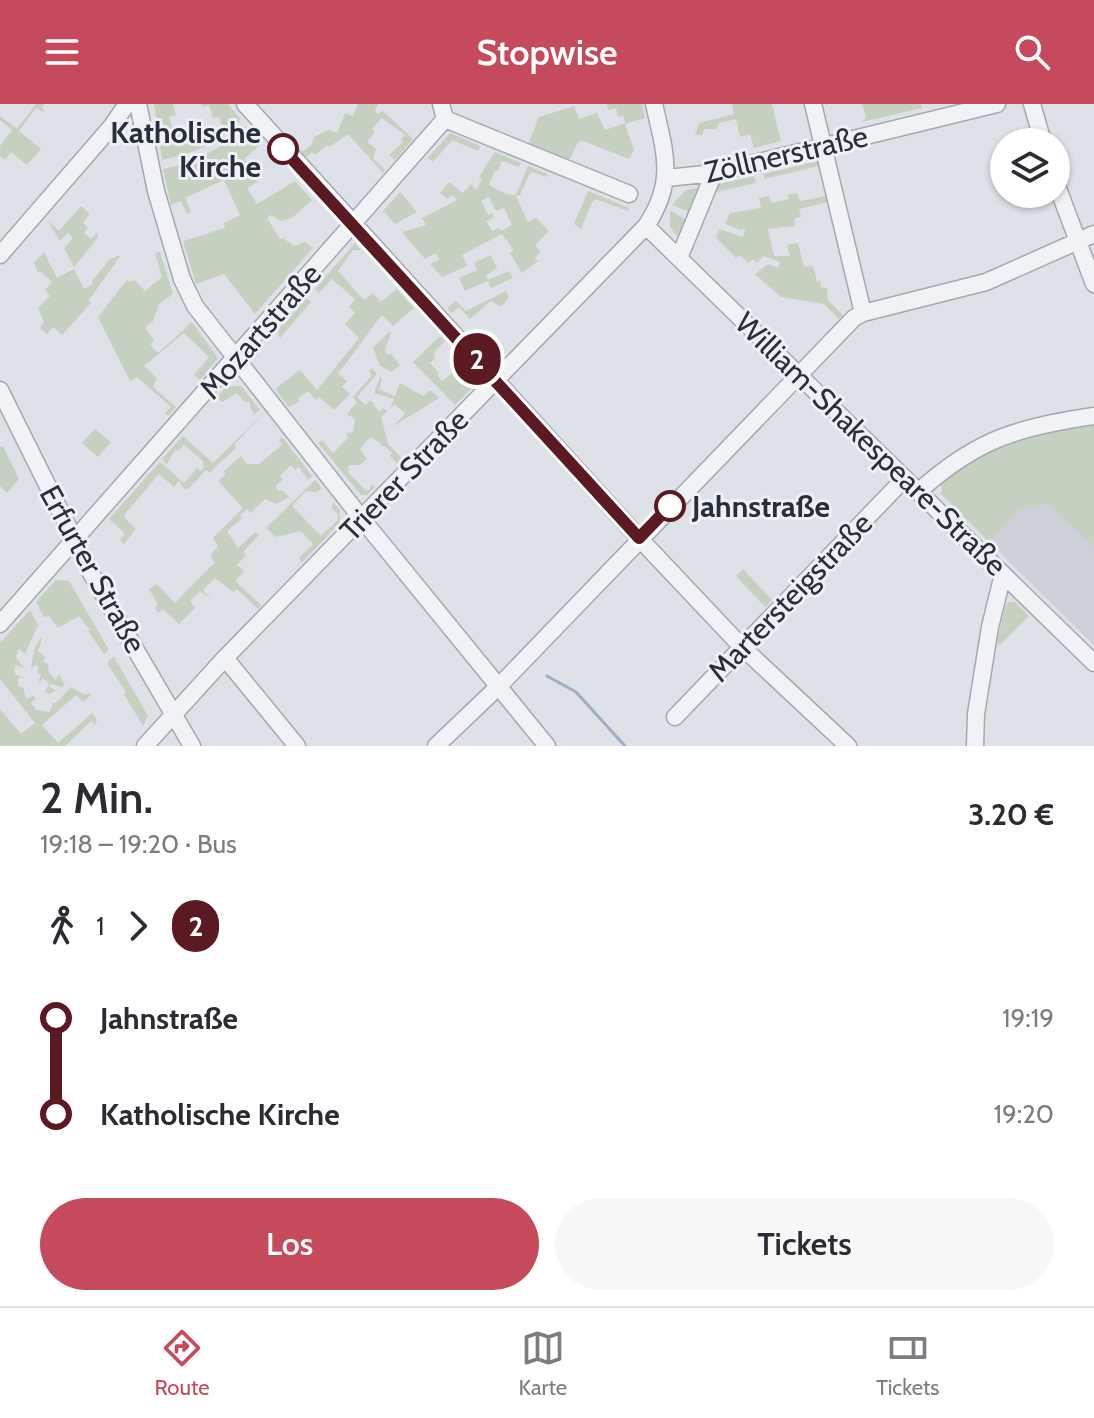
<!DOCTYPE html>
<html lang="de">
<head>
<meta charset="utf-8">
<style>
	body { margin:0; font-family:Cabin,sans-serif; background:#f7f7f7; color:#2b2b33; height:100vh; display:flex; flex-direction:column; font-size:30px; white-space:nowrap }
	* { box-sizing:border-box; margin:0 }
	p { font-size:26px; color:#7c7c81 }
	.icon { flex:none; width:44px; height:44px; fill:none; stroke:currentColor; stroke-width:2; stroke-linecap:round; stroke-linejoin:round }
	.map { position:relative; height:642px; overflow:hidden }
	.panel { display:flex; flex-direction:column; background:#fff; flex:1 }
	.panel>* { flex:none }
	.badge { padding:0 16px; border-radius:26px; font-size:28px; line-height:52px }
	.controls { position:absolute; left:990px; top:24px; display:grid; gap:16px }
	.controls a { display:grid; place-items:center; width:80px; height:80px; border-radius:50%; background:#fff; box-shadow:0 2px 6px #0004; font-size:40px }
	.map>.badge { position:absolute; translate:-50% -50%; box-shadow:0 0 0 4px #fff }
	.legs { display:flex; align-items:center; gap:12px; height:88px; padding:0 40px; font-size:26px }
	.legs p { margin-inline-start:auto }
	.overview { display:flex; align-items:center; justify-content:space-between; height:136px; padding:0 40px }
	h1 { font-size:44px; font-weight:600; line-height:60px }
	.cta { display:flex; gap:16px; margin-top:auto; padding:16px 40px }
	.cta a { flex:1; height:92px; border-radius:48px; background:#c54a5b; color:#fff; font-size:32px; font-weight:600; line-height:92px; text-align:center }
	.cta a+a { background:#f7f7f7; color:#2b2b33 }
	ul { padding:0 40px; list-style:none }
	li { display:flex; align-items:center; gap:28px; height:96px; font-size:30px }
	li i { display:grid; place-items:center; width:12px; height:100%; margin:0 10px; background:currentColor }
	li i::after { content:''; width:20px; height:20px; margin:-10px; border:6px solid; border-radius:50%; background:#fff }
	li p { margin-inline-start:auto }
	li:first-child i { background:linear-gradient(#0000 50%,currentColor 0) }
	li:last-child i { background:linear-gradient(currentColor 50%,#0000 0) }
	header { display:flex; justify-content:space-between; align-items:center; height:104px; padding:0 40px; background:#c54a5b; color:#fff; font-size:36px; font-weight:600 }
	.tabs { display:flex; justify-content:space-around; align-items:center; height:112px; border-top:2px solid #e1e1e2; background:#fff; font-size:22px; color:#7c7c81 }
	.tabs a { display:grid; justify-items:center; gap:4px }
	.tabs .selected { color:#c54a5b }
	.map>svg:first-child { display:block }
</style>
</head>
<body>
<header><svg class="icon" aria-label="menu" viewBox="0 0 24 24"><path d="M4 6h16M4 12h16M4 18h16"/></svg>Stopwise<svg class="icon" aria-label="search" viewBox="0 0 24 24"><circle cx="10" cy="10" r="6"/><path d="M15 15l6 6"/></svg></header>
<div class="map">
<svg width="1094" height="642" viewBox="0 0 1094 642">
	<rect width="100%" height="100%" fill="#dee1e7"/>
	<!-- built -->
	<path fill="#ccd0d8" d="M1047 399 1094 400V541L989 438 1019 406Z"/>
	<!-- green -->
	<path fill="#c4d0c0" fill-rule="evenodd" d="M36 0H44L42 4 45 6 43 8 36 4 19 27 41 45 27 61 11 48 5 56 0 52V42L12 26 0 16V12L17 25Z
		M154 0H173L176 11 169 13 173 27 180 25 184 36 201 43 205 40 206 33 211 31 210 27 221 28 223 24 219 13 213 14 209 1 203 3 202 0H228L241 16C214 41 198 48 162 56Z
		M358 0H378L375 6 377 10 383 7 413 35 395 56 389 51 403 38 401 36 405 31 382 14 372 25 375 28 367 38 376 45 373 54 385 66 383 69 348 30 329 43 327 41 315 51 312 48 307 53 302 48 312 40 314 33 329 26 337 29 345 9 353 12Z
		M607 0H642L645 14 625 20 634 46 629 55 583 37 578 38 570 55 535 44 529 38 539 13 574 2 579 15 597 9 605 26 625 19 623 12 618 13 616 4 608 6Z
		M732 0H772L781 37 754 44 750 30 740 33 736 15 719 19 717 25H704L702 31H695L699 19 734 10Z
		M862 0H921L922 4 862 18 866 14Z
		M245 22 261 40 244 55 249 60 245 64 258 78 247 84 257 100 295 77 312 96 292 114 281 117 271 111 267 114 280 135 283 134 294 142 305 138 313 144 255 210 224 170 196 180 183 137 225 124 224 119 240 111 224 76 185 94 191 108 187 110 181 97 171 101 163 65C195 59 221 45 245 22Z
		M450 29 480 42 478 47 452 36 433 58 428 54Z
		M495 48 521 59 519 63 502 57 498 67 495 66 489 81 506 90 516 91 528 62 547 70 546 73 533 68 530 69 520 91 516 92 528 118 536 114 549 127 535 141 541 147 535 154 538 157 522 169 510 149 514 146 502 130 462 151 467 162 442 173 430 160 439 156 436 149 425 155 402 128 426 121 422 114 457 96 453 91 447 95 440 89 449 78 463 89 471 80 476 86 482 76 479 73ZM489 93 496 107 504 104 512 121 501 127 499 124 492 127 486 117 494 113 492 109 488 111 481 97Z
		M818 57 819 62 765 75 763 70Z
		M754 72 756 79 711 89 715 81Z
		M703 83 692 109 672 101 686 86Z
		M588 87 629 104 628 107 596 95 592 98 581 125 574 120Z
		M400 88 417 108 395 120 383 107Z
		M797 89 800 97 826 92 828 98 799 105 801 113 794 115 795 122 768 125 774 152H790L787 141 798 139 804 163 813 162 817 178 821 177 820 183 827 184 828 196 843 211 839 215 824 200 781 193 755 170 768 160 778 164 780 158 764 152 757 159 753 155 749 159 739 151 736 154 716 134 719 125 743 133 746 125 740 126 725 120 730 109 761 104 759 94 769 92 771 99 789 95 788 91Z
		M81 102 90 110 83 119 88 124 84 129 91 135 98 128 97 135 74 163 64 144 73 134 68 129 60 137 48 117 59 127Z
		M670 106 689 118 681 137 670 123Z
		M355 139 361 146H353L338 167C350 179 353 186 365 196L373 189 381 198 397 185 414 204 393 222 382 211C366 230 354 251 338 269L347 277 342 283 350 290 334 306 319 293 316 296 308 287 298 295 299 298 289 303 275 285 300 266 317 286 359 234 345 220 355 209 349 203 355 195 332 175 319 189 315 185Z
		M44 148 57 174 74 165 84 185 93 180 92 177 110 155 121 151 89 196 91 199 62 231 53 223 47 230 40 224 44 218 38 204 50 192 45 186 52 178 40 167 38 169 34 159Z
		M160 148 173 190 159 200 153 217 145 224 154 236 150 241 158 249 192 218 218 254 200 276 194 271 209 253 184 229 144 262 157 274 153 283 176 303 168 312 165 309 171 303 137 273 130 277 98 213 127 176 128 178 135 176 145 187 162 173 155 149Z
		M491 151 497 164 486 172 488 176 509 167 513 174 491 184 488 177 465 187 459 174 477 166 474 159Z
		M506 187 509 193 501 203 491 197 470 215 459 203 452 209 447 204 456 197 466 207Z
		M306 194 311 198 280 234 277 227Z
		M390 227 391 230 385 245 386 250H391L400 261 392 268 380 262 373 244Z
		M440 232 445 237 434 248 435 254 430 259 439 269 437 271 442 277 465 259 480 276 455 301 413 258Z
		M372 264 377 270 357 293 365 301 371 296 379 308 383 304 387 307 381 313 388 340 403 355 398 360 390 352 392 349 385 342 383 343 379 338 370 333 360 345 367 355 360 361H349L348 368 365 386H369L372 380 375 383 367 391H361L318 339 322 336 333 349 348 334 346 330 353 328 355 315 347 310 357 298 353 293 372 271 369 267Z
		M380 273 382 276 379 285 395 292 400 279 423 292 430 286 439 294 392 323 405 310 395 300 390 304 394 295 374 289Z
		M227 282H241L260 306 254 310 250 303V298H245L237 289 222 298 217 293Z
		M263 310 235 340 236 344 209 369 206 366 189 384 184 385 179 377 174 383 159 370 125 410V414L136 425 124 440 120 436 125 430 109 415 160 358 184 379 197 364 200 367 204 363 203 357 184 341 178 347 175 346 167 360 162 355 183 332 213 359Z
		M1094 321V442L1047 399 1019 406 989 438 940 389 942 387 940 380C989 340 1032 330 1094 321Z
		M95 325 111 338 98 353 82 339Z
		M282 333 312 372 308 376 299 363 295 366 291 361 280 372 283 376 275 382 278 387H284L289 393 276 400 265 395 251 409 247 405 240 412 242 414 227 427 238 444 255 428 259 431 243 448 246 451 237 461 244 467 235 477 261 501 258 505 237 485 233 488 215 474 203 486 211 495 200 487 190 497 195 504 179 520 163 505 158 509 155 504 158 501 149 485 157 480 175 499 215 458 210 452 218 442 213 434 243 404 218 377 226 370 224 367 241 352 247 360H259L282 341 279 336Z
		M3 342 19 375 7 389 0 382V343Z
		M315 376 322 384 317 388 306 387 292 402 321 432 338 416V410L332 404 333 398 340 406 339 420 302 458 299 454 313 440 301 427 276 433 266 424Z
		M743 465 772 496 765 503 736 472Z
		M56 476 69 477 109 546 104 550 88 527 90 526 79 512 58 524 49 512 44 513 36 498Z
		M1008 498H1015L1029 512 1000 541 997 538 1005 503Z
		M30 506 38 521 25 550 20 545 17 547 18 550 15 552 24 564 16 561 14 566 16 571 25 574H18V582L23 583 26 595 33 592 36 595 31 599 36 606 50 608 53 599H56L71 583 83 590H92L83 598 76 591 42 621 58 639 92 609 97 616 95 621 91 617 65 642H0V605L21 630 35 619 0 575V539Z
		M40 534 42 535 38 547 45 553 43 558 48 560 49 569 56 576 59 570 64 580 62 583 50 580 49 583 56 586 50 590 45 588 49 579 43 574 38 580 41 571 37 569 39 563 35 561 31 565 34 546Z
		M114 553 148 612 143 622 124 590 126 588 108 561V557Z"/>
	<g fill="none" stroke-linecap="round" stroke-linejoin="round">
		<!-- stream -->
		<path stroke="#9bafc5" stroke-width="3" d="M547 572 576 588 625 642"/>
		<!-- minor casing -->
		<g stroke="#a4a8b0" stroke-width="19">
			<path id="minor" d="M138 0 156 87 182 175 195 202 362 415 547 642
				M245 0 639 434 741 542 848 642
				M441 0 445 15 629 90
				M813 0 863 209
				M1032 0 1043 38
				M667 74 714 69 997 0
				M1056 79 1094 180
				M646 122 1094 559
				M0 151 111 23 127 0
				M679 154 714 69
				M0 286 92 471 192 642
				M919 387C977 335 1018 323 1094 312
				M0 520 445 15
				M225 554 297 642
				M675 613 905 374
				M145 642 225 554 646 122C676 77 665 49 654 0
				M436 642 499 582 854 214 863 209 986 178 1094 130
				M975 642 976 610 990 523 1003 470"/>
		</g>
		<!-- minor -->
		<use href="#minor" stroke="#f1f2f5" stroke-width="16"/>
	</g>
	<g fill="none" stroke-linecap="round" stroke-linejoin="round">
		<!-- line-1 casing -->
		<g stroke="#fff" stroke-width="18">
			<path id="line-1" d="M283 45 639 434 670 402"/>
		</g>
		<!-- line-1 -->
		<use href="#line-1" stroke="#5b1a21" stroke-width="12"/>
	</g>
	<!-- markers -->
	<g fill="#fff" stroke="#5b1a21" stroke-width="4">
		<circle cx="283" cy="45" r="14"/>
		<circle cx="670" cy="402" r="14"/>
	</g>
	<g text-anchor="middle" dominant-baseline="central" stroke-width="6" stroke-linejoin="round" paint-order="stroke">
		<!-- stop labels -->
		<g font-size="30" font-weight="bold" fill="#282f3c" stroke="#edf0f4" text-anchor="end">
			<text x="261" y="28">Katholische<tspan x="261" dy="34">Kirche</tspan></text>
			<text x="692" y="402" text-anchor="start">Jahnstraße</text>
		</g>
		<!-- street labels -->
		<g font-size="30" fill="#282f3c" stroke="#edf0f4">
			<text transform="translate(786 50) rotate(-13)">Zöllnerstraße</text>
			<text transform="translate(260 227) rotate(-49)">Mozartstraße</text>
			<text transform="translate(871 340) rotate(44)">William-Shakespeare-Straße</text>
			<text transform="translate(404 371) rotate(-46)">Trierer Straße</text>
			<text transform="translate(93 465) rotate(61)">Erfurter Straße</text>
			<text transform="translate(790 493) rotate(-46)">Martersteigstraße</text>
		</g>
	</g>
</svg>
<div class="controls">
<a><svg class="icon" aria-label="layers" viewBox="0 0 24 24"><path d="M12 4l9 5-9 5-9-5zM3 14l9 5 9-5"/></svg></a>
</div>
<b class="badge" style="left:477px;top:255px;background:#5b1a21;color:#fff">2</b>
</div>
<section class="panel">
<div class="overview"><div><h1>2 Min.</h1><p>19:18 – 19:20 · Bus</p></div><b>3.20 €</b></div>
<div class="legs"><svg class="icon" aria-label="walk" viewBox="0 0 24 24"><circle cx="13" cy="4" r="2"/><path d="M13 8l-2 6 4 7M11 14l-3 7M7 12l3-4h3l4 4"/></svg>1<svg class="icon" aria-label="forward" viewBox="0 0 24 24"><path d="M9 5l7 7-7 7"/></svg><b class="badge" style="background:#5b1a21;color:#fff">2</b></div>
<ul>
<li><i style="color:#5b1a21"></i><b>Jahnstraße</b><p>19:19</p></li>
<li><i style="color:#5b1a21"></i><b>Katholische Kirche</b><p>19:20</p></li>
</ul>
<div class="cta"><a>Los</a><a>Tickets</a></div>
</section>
<nav class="tabs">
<a class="selected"><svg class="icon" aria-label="directions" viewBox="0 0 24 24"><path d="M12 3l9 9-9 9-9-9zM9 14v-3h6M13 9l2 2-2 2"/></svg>Route</a>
<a><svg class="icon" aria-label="map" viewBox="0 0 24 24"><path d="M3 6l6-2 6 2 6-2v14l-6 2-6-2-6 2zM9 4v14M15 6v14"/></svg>Karte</a>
<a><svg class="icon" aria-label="tickets" viewBox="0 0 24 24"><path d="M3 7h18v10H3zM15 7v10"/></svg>Tickets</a>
</nav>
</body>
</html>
